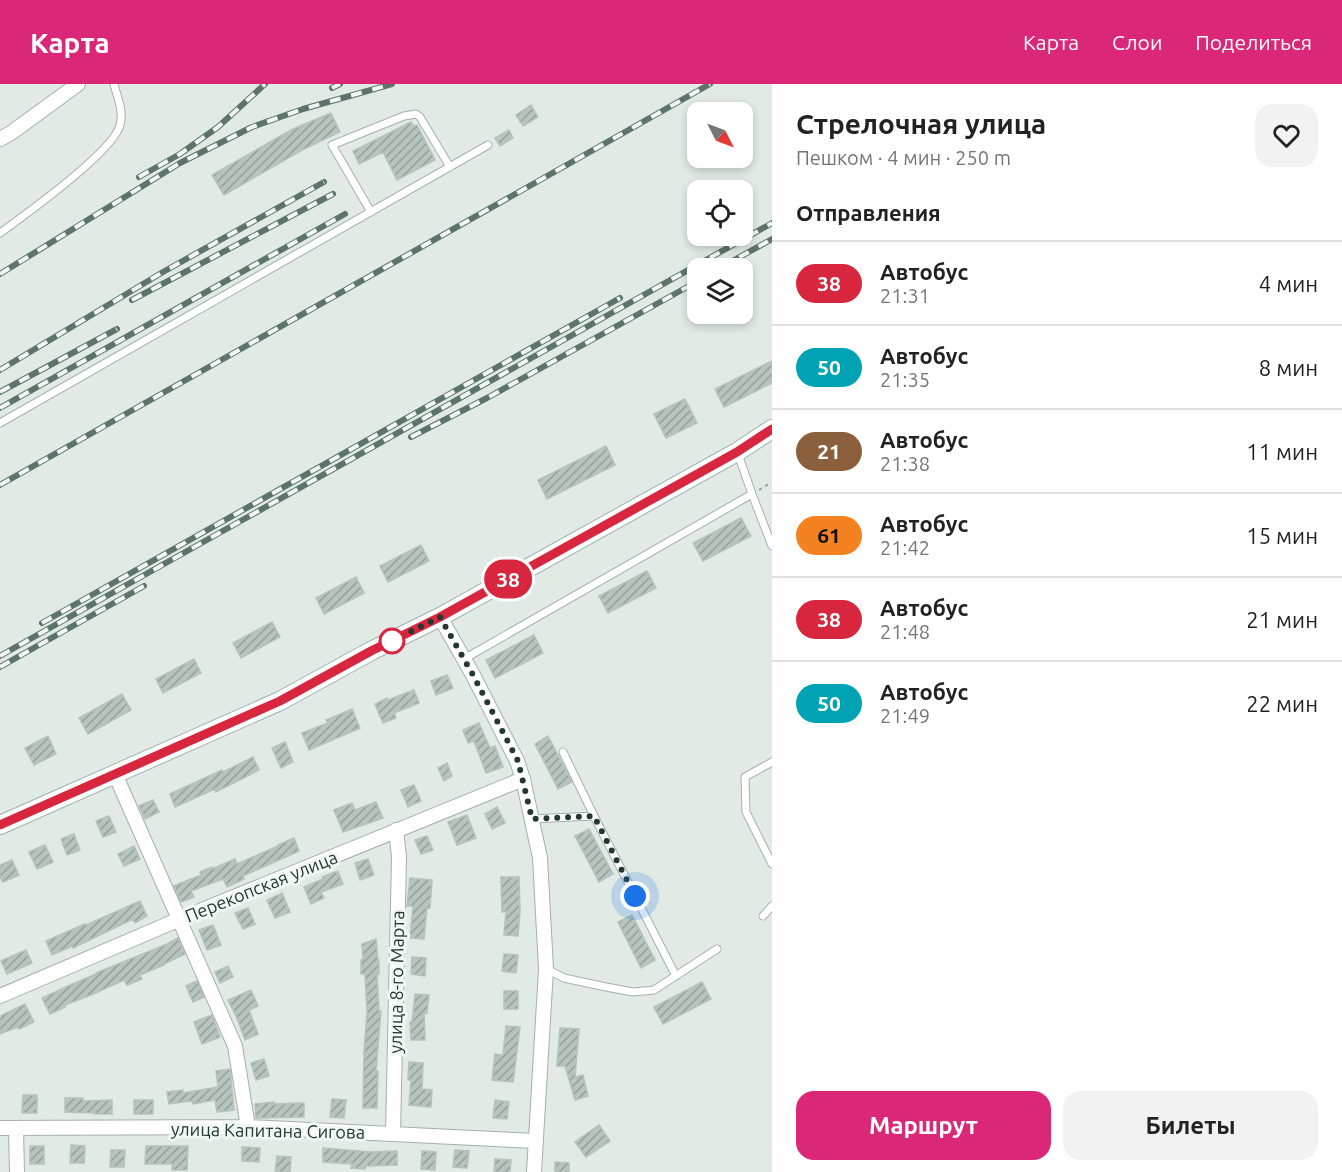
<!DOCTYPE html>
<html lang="ru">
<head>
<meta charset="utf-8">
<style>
	body { margin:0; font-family:Ubuntu,sans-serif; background:#f2f2f2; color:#222; height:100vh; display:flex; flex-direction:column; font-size:22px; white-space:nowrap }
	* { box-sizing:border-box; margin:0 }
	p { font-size:20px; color:#767676 }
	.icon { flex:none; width:33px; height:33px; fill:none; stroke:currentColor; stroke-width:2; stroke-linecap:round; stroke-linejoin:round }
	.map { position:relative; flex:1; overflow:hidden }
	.panel { display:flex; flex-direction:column; background:#fff; width:570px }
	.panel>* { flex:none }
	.badge { padding:0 12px; border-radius:20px; font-size:21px; line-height:39px }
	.needle { width:39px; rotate:132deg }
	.controls { position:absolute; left:687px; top:18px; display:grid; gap:12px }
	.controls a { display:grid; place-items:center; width:66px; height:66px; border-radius:12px; background:#fff; box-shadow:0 3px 9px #0003; font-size:30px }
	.you { position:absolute; width:30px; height:30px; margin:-15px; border:4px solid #fff; border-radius:50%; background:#1a73e8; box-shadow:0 0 0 9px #1a73e833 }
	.map>.badge { position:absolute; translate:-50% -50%; box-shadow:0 0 0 3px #fff }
	h2 { padding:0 24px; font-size:22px; line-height:54px }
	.round { display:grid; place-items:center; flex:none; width:63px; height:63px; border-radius:18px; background:#f2f2f2 }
	.head { display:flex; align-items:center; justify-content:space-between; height:102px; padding:0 24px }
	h1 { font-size:28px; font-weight:700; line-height:45px }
	.action { display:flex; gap:12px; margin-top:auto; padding:12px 24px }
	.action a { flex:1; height:69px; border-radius:18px; background:#db2777; color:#fff; font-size:24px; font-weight:700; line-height:69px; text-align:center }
	.action a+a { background:#f2f2f2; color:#222 }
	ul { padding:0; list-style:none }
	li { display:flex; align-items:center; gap:18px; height:84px; padding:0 24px; border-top:2px solid #e0e0e0 }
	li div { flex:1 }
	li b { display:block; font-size:22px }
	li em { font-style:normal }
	li .badge { min-width:66px; font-weight:700; text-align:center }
	header { display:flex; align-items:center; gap:36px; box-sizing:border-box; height:84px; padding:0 30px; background:#db2777; color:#fff }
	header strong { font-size:28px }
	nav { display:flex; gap:33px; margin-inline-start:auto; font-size:21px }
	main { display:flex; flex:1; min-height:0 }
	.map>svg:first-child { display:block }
</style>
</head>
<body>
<header>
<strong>Карта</strong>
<nav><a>Карта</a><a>Слои</a><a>Поделиться</a></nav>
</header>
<main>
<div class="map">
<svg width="772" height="1088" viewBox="0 0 772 1088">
	<defs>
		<pattern id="building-hatch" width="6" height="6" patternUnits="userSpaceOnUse" patternTransform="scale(1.5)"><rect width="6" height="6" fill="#b6c4bd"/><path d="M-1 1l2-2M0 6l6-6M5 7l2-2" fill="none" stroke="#94a09a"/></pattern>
	</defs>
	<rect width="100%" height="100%" fill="#e1eae5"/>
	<!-- building -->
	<path fill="url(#building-hatch)" stroke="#b4c3bb" stroke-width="1.5" d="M531 21 538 33 523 42 516 31Z
		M331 29 340 48 304 65 224 111 212 91 293 45Z
		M411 38 414 42 417 41 435 76 397 96 383 68 359 80 353 67Z
		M509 46 513 54 500 62 495 54Z
		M772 277V299L724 323 715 305Z
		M685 315 697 339 666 354 654 330Z
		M606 362 615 381 547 415 538 396Z
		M741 434 751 452 703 477 693 459Z
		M421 461 429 477 388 498 380 482Z
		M647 487 656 504 608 529 599 512Z
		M356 493 364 509 324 530 316 514Z
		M272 538 280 553 241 574 233 559Z
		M534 551 543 569 495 594 486 576Z
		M194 575 201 589 163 609 156 595Z
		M447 591 453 604 436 611 431 597Z
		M414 606 419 619 394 629 396 634 383 639 375 620 387 614 388 616Z
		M122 610 131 626 88 650 79 634Z
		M352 625 360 644 309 666 302 649 328 639 326 636Z
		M479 639 490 664 495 662 503 683 486 689 474 657 468 659 463 646Z
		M48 652 56 670 34 681 25 664Z
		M548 652 572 698 558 705 535 660Z
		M285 658 293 678 281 684 272 664Z
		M253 673 259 686 216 708 215 705 175 723 170 710 222 686 223 688Z
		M447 679 452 692 444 697 438 684Z
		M414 701 421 717 408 723 401 706Z
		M153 716 159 728 145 735 139 722Z
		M376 718 383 734 343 748 334 726 352 719 355 726Z
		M497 723 505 739 492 745 485 730Z
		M467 731 476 754 457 761 448 738Z
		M109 732 116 748 103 753 96 737Z
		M589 745 613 790 599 798 575 752Z
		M74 750 80 766 67 771 61 755Z
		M427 752 433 766 421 770 415 756Z
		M294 754 299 767 243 792 244 795 227 803 223 795 191 807 194 813 181 818 174 802 201 791 200 788 212 783V785L235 775 237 780 278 762V761Z
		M45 761 53 778 37 785 29 768Z
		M134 762 140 775 124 782 118 770Z
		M368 775 374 791 360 796 355 779Z
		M12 776 19 791 3 798 0 793V781Z
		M338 787 343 800 321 808 324 814 311 820 304 803 323 795 322 793Z
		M501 793H519L520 827 518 852 504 851 506 827 502 828Z
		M410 794 432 796 430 824H427L424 855 410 854 413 822H407Z
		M282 809 290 828 275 834 267 816Z
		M140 817 147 832 135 839 133 835 73 864 72 862 52 871 46 857 85 840 86 841Z
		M248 824 255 840 243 845 235 829Z
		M632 831 655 876 641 884 618 838Z
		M213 841 221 861 207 866 199 846Z
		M178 854 185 870 164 880V881L140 891 142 895 127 901 124 896 91 911 65 921V923L50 930 42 914 68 902 96 890V889L167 860Z
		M376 855 378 876H379V890H377L379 927H381L376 987H378L377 1024H363L364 968 367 927 365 890H361V876H363L362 860Z
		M26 866 32 879 7 890 1 877Z
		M504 870 518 871 516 889 502 887Z
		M412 873 426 874 425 892 411 890Z
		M228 882 233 893 220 899 215 888Z
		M197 897 204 913 193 918 186 902Z
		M702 898 711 915 663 940 654 923Z
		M251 906 258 922 249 926 258 950 245 956 236 932 228 916Z
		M504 907H518V925H504Z
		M415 910 429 911 427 929 424 928 425 956H411L410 938H412Z
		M25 920 34 938 19 945 18 943 0 950V932Z
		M212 931 220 953 202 960 194 938Z
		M506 942 520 943 513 998 492 996 495 970 503 971Z
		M560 944 579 945 575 993 583 991 588 1012 575 1016 565 982H557Z
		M264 975 269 992 256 996 251 979Z
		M409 978 423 979 422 1005 432 1006 431 1023 409 1021 411 996H408Z
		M230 985 234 1026 217 1028 215 1016 193 1020 192 1017 169 1020 167 1008 183 1006V1009L218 1003 216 987Z
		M23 1011H37V1029H22Z
		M65 1014H83V1017L112 1016V1030H95V1029L65 1028Z
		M332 1015 346 1016 344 1034 330 1033Z
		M134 1016H153V1030H134Z
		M495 1016 509 1018 507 1035 493 1034Z
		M274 1018V1020L304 1019V1033L256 1034 255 1020Z
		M599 1041 610 1057 586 1073 575 1058Z
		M71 1061 85 1062 84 1079H70Z
		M30 1062H44V1080H30Z
		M146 1062H188L187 1086H172V1080H145Z
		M242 1063 260 1064 259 1078 242 1077Z
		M323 1064 370 1068 397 1067V1081L366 1082 365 1085 351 1084 352 1080 323 1078Z
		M111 1066H125L124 1083H110Z
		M455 1066 469 1067 467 1084 453 1083Z
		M422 1067 436 1068 435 1086 421 1085Z
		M277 1072 291 1073 290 1088H275Z
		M495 1075 511 1076 510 1088H494Z
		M555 1078 569 1079V1088H555Z"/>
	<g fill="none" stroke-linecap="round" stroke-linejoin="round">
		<!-- service casing -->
		<g stroke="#a4b1ab" stroke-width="9">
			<path id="service" d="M371 128 332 61 404 32 416 30 420 33 450 83
				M0 149C25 131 114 67 120 41 124 27 117 13 114 0
				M0 339 488 61
				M738 370 752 410 772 462
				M464 575 752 410
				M563 668 594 732
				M772 678 745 693 746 728 772 780
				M532 735 594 732 676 892
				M763 832 772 822
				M546 885 564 894 606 903 633 908 654 906 717 865"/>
		</g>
		<!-- minor casing -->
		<g stroke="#a4b1ab" stroke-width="16">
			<path id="minor" d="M0 55 11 49 78 0
				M440 533 473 591 517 677 523 695 540 774 546 885 534 1088
				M115 690 235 962 248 1043
				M0 912 180 835 523 695
				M0 1044 248 1043 536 1057
				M16 1044 17 1088
				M393 1050 399 773 396 746"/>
		</g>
		<!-- secondary casing -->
		<g stroke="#a1b4ab" stroke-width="20">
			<path id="secondary" d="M0 741 280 617 371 567 440 533 737 368 772 345"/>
		</g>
		<!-- path -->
		<path stroke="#84aa9a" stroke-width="2" stroke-dasharray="3 4.5" stroke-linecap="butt" d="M759 406 772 398"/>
		<!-- service -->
		<use href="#service" stroke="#fff" stroke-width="7"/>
		<!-- minor -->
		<use href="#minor" stroke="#fff" stroke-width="14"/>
		<!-- secondary -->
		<use href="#secondary" stroke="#fff" stroke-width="18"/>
		<!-- rail casing -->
		<g stroke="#5d746b" stroke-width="6">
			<path id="rail" d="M332 4 340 0
				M139 93 180 70 218 43 265 0
				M720 184 772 155
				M0 190 180 79 252 43 303 25 392 0
				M132 216 333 110
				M0 286 163 188 324 98
				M0 308 117 245
				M0 324 345 130
				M411 353 487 314 698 197
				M0 401 710 0
				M42 539 620 214
				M0 572 772 139
				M0 583 144 502"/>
		</g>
		<!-- rail -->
		<use href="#rail" stroke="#f1f7f3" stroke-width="4" stroke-dasharray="11" stroke-linecap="butt"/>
	</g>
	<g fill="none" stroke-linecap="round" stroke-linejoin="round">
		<!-- line casing -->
		<g stroke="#fff" stroke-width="14">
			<path id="line" d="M0 741 280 617 371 567 440 533 737 368 772 345"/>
		</g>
		<!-- line -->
		<use href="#line" stroke="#d7263d" stroke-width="9"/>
		<!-- walk -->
		<path stroke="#233830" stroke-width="6" stroke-dasharray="0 10.8" d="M392 557 440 533 473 591 518 677 532 735 594 732 635 812"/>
	</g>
	<!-- markers -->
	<circle fill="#fff" stroke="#d7263d" stroke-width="3" cx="392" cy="557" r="12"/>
	<g text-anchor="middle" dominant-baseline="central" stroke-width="6" stroke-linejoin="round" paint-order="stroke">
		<!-- street labels -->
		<g font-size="18" fill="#233830" stroke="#f1f7f3">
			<text transform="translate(261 802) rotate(-22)">Перекопская улица</text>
			<text transform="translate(396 898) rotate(-89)">улица 8-го Марта</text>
			<text transform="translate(268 1046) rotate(1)">улица Капитана Сигова</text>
		</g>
	</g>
</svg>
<div class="controls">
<a><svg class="needle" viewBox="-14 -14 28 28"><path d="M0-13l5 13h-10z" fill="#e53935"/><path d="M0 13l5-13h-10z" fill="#767676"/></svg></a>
<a><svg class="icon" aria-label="locate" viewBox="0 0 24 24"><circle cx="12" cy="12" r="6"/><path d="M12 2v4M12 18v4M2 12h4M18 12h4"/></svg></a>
<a><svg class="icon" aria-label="layers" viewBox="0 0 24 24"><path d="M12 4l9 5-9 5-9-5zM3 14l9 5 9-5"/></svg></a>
</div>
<div class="you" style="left:635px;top:812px"></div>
<b class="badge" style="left:508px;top:495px;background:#d7263d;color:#fff">38</b>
</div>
<section class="panel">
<div class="head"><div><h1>Стрелочная улица</h1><p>Пешком · 4 мин · 250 m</p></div><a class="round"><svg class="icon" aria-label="heart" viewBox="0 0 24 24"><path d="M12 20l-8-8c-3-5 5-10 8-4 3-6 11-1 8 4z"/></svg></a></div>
<h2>Отправления</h2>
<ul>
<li><span class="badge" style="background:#d7263d;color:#fff">38</span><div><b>Автобус</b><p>21:31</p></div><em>4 мин</em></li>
<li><span class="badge" style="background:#00a3b4;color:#fff">50</span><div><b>Автобус</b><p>21:35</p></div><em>8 мин</em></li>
<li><span class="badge" style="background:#8b5e3c;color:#fff">21</span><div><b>Автобус</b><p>21:38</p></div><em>11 мин</em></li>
<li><span class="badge" style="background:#f58220;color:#111">61</span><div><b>Автобус</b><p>21:42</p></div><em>15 мин</em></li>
<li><span class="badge" style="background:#d7263d;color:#fff">38</span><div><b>Автобус</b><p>21:48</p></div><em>21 мин</em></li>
<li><span class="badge" style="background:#00a3b4;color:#fff">50</span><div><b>Автобус</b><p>21:49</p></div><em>22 мин</em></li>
</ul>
<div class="action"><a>Маршрут</a><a>Билеты</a></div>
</section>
</main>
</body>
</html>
